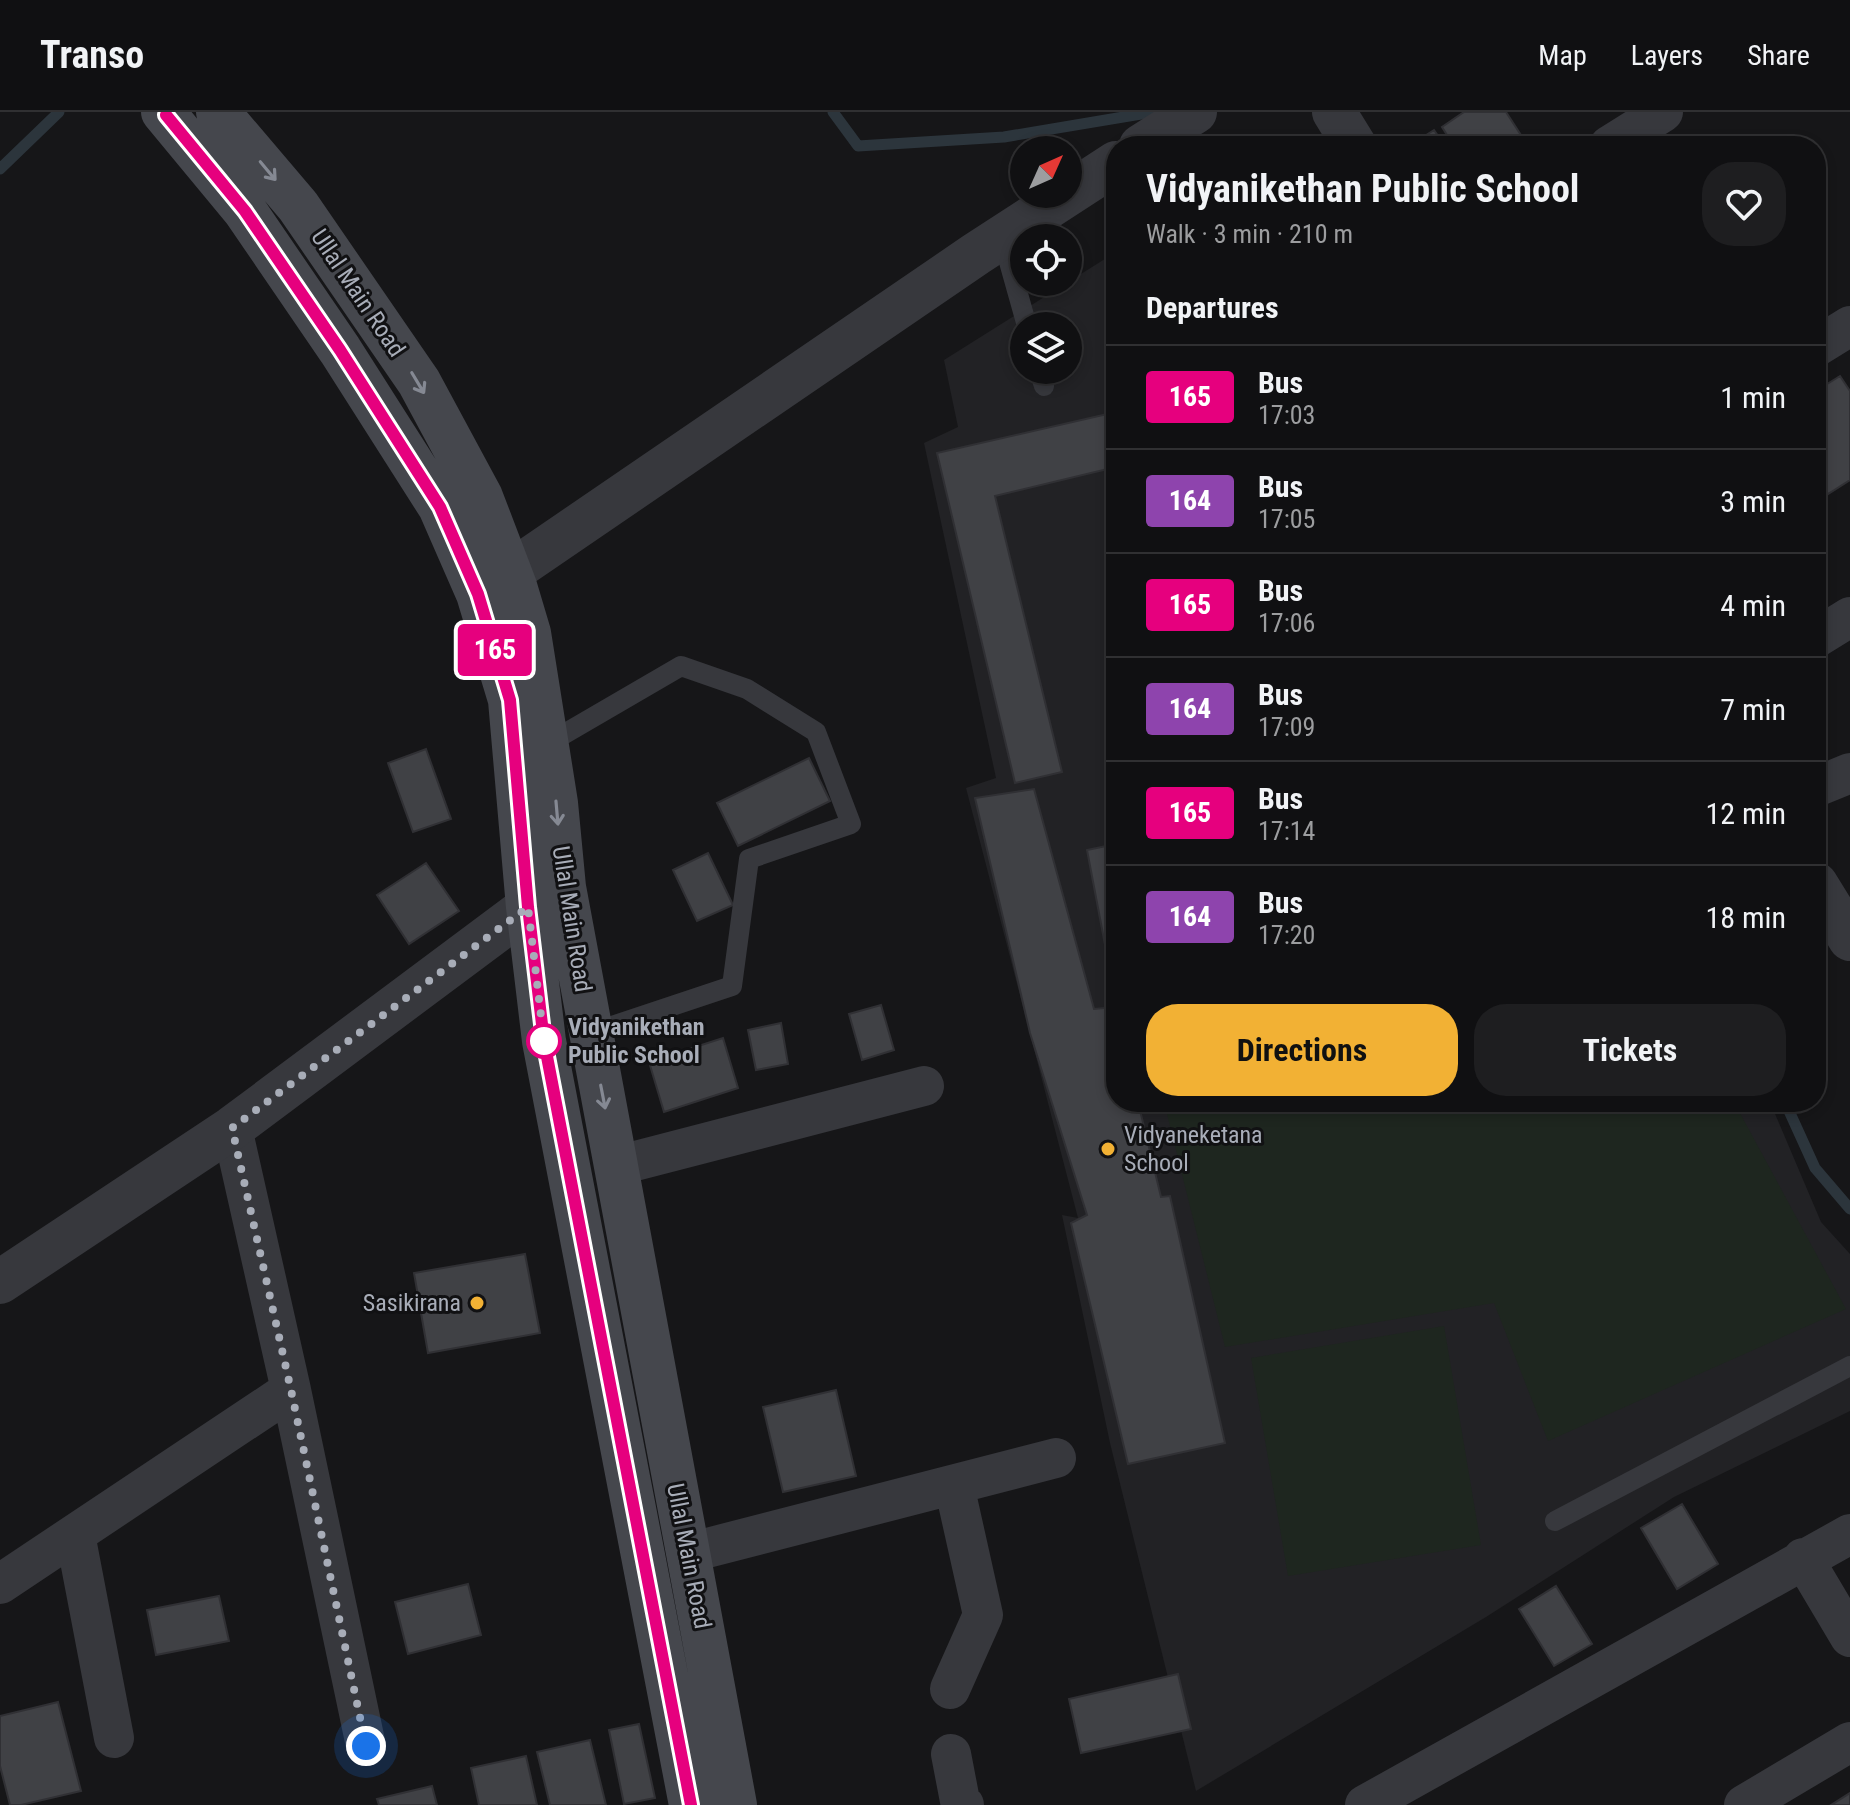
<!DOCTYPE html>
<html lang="en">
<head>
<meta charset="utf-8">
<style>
	body { margin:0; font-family:"Roboto Condensed",sans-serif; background:#1e1e20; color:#f1f3f6; height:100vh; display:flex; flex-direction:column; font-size:30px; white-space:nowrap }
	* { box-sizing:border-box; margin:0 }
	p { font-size:26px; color:#9c9d9f }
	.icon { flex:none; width:44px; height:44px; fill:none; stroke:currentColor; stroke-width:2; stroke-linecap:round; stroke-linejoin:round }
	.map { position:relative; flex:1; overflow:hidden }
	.side { position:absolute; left:1106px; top:24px; width:720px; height:976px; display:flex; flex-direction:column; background:#101012; border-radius:32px; box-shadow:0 4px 12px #0003,0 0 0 2px #303032 }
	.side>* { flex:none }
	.badge { padding:0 16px; border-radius:6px; font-size:28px; line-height:52px }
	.needle { width:52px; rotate:45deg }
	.fabs { position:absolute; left:1010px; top:24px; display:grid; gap:16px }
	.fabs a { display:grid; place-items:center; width:72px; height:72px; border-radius:50%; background:#101012; box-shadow:0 4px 12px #0003,0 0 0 2px #303032; font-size:40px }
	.you { position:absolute; width:40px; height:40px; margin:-20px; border:6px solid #fff; border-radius:50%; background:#1a73e8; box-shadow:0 0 0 12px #1a73e833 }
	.map>.badge { position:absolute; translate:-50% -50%; box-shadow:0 0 0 4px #fff }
	h2 { padding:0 40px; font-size:30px; line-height:72px }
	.round { display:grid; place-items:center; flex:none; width:84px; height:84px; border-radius:32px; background:#1e1e20 }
	.head { display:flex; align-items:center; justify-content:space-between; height:136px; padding:0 40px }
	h1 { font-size:38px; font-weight:700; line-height:60px }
	.button { display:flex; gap:16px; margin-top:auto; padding:16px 40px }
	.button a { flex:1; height:92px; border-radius:32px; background:#f2b134; color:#111; font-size:32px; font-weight:700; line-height:92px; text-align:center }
	.button a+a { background:#1e1e20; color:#f1f3f6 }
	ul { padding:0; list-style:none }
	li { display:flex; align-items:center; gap:24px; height:104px; padding:0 40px; border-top:2px solid #303032 }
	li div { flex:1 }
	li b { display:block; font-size:30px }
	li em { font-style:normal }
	li .badge { min-width:88px; font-weight:700; text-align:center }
	header { display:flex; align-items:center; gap:48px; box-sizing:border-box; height:112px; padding:0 40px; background:#101012; border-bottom:2px solid #303032 }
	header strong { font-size:38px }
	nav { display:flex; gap:44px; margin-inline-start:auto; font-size:28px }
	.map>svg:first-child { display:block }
</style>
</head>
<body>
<header>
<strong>Transo</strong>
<nav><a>Map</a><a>Layers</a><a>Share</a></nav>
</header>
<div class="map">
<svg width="1850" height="1693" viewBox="0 0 1850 1693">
	<rect width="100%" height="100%" fill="#161618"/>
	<!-- built -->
	<path fill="#222225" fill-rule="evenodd" d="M1116 140V990H1770L1821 1110 1850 1142V1299L1674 1385 1486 1505 1196 1679 1110 1331 1062 1103 1078 1106 966 676 996 666 924 331 958 315 944 248ZM1024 214H1068V258H1024Z"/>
	<!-- green -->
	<path fill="#1e261f" d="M1164 990H1734L1846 1197 1548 1329 1494 1191 1225 1235Z
		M1444 1214 1481 1433 1288 1464 1251 1246Z"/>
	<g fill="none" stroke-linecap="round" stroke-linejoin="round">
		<!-- stream -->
		<path stroke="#2c353c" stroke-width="11" d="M833 0 858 34 1004 25 1153 0 1164 7
			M1181 19 1204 34
			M0 57 59 0
			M1785 990 1815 1056 1850 1097"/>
	</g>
	<!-- building -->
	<path fill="#404145" stroke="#303034" stroke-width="2" d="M1464 0H1506L1528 34H1454L1442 15Z
		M1434 18 1445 34H1409Z
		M1840 264 1850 279V368L1828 382 1816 362V279Z
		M1116 300V355L995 384 1062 660 1015 671 937 341Z
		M426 637 451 707 413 720 388 651Z
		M809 646 830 689 738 734 717 691Z
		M1034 677 1094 897 1115 895 1116 990H1138L1161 1085 1170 1084 1225 1331 1128 1352 1071 1111 1087 1103 1030 921 975 686Z
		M1116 732V858L1110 859 1087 738Z
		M708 741 733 793 697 809 673 758Z
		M426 751 459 799 409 832 377 783Z
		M881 893 894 938 862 948 849 902Z
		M781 911 788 952 756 958 748 918Z
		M723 926 738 976 664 1000 649 950Z
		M525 1142 540 1221 428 1241 414 1161Z
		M836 1278 856 1364 783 1380 763 1295Z
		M1682 1392 1718 1452 1677 1477 1641 1416Z
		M468 1472 481 1523 408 1542 395 1490Z
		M1556 1474 1592 1532 1554 1554 1519 1497Z
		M219 1484 229 1529 156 1543 147 1498Z
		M1178 1562 1191 1617 1081 1641 1069 1587Z
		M58 1590 81 1679 21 1693H10L0 1654V1604Z
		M639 1612 655 1686 624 1692 609 1618Z
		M590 1628 606 1693H550L537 1640Z
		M526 1644 537 1693H479L471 1656Z
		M432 1674 437 1693H379L377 1687Z
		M1850 1681V1693H1831Z"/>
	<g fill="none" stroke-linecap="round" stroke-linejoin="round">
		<!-- service -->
		<path stroke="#37383d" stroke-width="20" d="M1002 125 1027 214
			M1039 258 1044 274
			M547 632 681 554 747 577 816 620 851 712 749 747 732 874 591 921
			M1555 1409 1850 1254"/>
		<!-- minor -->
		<path stroke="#37383d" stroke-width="40" d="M1609 34 1663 0
			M1816 235 1850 214
			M1816 526 1850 505
			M1816 675 1850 661
			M616 1054 924 974
			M291 1278 366 1634
			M75 1422 114 1626
			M688 1441 1056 1346
			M1803 1446 1850 1525
			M0 1472 291 1278 232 1016
			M950 1577 983 1503 954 1373
			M951 1642 960 1689 964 1693
			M1365 1693 1850 1422
			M1744 1693 1850 1630"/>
		<!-- tertiary -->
		<path stroke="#37383d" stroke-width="44" d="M1334 0 1355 34
			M1141 34 1195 0
			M480 481 976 142 1116 51
			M1816 772 1850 827
			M0 1170 232 1016 528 795 557 779"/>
		<!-- secondary -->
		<path stroke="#45474d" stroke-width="44" d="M163 0 245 99 340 238 440 395 478 482 510 588 528 795 544 929 691 1693
			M218 0 298 94 419 270 481 385 515 474 529 521 556 691 564 775 735 1693"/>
	</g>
	<!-- one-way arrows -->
	<defs><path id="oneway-shaft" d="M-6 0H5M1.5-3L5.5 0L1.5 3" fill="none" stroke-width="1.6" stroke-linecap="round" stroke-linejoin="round" transform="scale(2)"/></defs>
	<g stroke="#858993">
		<use href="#oneway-shaft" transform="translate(268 59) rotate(50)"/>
		<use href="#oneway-shaft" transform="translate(418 271) rotate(59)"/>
		<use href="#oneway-shaft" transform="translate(557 701) rotate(85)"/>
		<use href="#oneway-shaft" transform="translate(603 985) rotate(79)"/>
	</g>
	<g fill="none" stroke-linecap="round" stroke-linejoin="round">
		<!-- line casing -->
		<g stroke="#fff" stroke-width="18">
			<path id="line" d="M166 3 245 99 340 238 440 395 478 482 510 588 528 795 544 929 691 1693"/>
		</g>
		<!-- line -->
		<use href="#line" stroke="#e6007e" stroke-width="12"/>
		<!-- walk -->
		<path stroke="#a8adb8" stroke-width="8" stroke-dasharray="0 14.4" d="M366 1634 291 1278 232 1016 528 795 544 929"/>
	</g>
	<!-- markers -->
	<circle fill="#fff" stroke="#e6007e" stroke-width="4" cx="544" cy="929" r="16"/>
	<g fill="#f2b134" stroke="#111113" stroke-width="3">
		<circle cx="1108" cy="1037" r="8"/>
		<circle cx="477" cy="1191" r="8"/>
	</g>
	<g text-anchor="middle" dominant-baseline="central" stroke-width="6" stroke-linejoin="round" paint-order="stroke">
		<!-- street labels -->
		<g font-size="24" fill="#a8adb8" stroke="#111113">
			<text transform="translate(358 181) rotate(56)">Ullal Main Road</text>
			<text transform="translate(572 807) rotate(81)">Ullal Main Road</text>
			<text transform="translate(689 1444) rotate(79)">Ullal Main Road</text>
		</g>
		<!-- stop labels -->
		<g font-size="24" font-weight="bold" fill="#a8adb8" stroke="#111113" text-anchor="start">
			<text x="568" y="915">Vidyanikethan<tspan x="568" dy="28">Public School</tspan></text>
		</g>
		<!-- poi labels -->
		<g font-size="24" fill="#a8adb8" stroke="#111113" text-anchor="start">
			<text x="1124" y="1023">Vidyaneketana<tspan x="1124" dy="28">School</tspan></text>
			<text x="461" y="1191" text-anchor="end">Sasikirana</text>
		</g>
	</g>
</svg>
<div class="fabs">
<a><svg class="needle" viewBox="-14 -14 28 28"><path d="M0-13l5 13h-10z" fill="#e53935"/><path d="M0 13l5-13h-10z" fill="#9c9d9f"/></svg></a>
<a><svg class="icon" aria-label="locate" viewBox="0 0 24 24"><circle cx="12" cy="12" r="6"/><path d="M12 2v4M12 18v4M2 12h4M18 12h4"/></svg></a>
<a><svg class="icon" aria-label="layers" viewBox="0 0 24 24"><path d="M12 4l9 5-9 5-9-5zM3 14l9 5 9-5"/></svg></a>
</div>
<div class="you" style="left:366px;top:1634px"></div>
<b class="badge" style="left:495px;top:538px;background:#e6007e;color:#fff">165</b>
<section class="side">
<div class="head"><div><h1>Vidyanikethan Public School</h1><p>Walk · 3 min · 210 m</p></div><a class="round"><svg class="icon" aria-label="heart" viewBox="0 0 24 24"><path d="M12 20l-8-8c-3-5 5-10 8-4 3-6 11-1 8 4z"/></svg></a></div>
<h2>Departures</h2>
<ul>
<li><span class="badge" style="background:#e6007e;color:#fff">165</span><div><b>Bus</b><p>17:03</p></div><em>1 min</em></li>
<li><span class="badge" style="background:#8e44ad;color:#fff">164</span><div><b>Bus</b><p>17:05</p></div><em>3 min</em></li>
<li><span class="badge" style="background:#e6007e;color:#fff">165</span><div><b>Bus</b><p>17:06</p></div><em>4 min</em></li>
<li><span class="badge" style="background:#8e44ad;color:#fff">164</span><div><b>Bus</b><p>17:09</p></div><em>7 min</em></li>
<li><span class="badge" style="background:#e6007e;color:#fff">165</span><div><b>Bus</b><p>17:14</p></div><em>12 min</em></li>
<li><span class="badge" style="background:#8e44ad;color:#fff">164</span><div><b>Bus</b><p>17:20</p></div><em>18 min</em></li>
</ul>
<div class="button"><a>Directions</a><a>Tickets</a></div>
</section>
</div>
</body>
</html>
